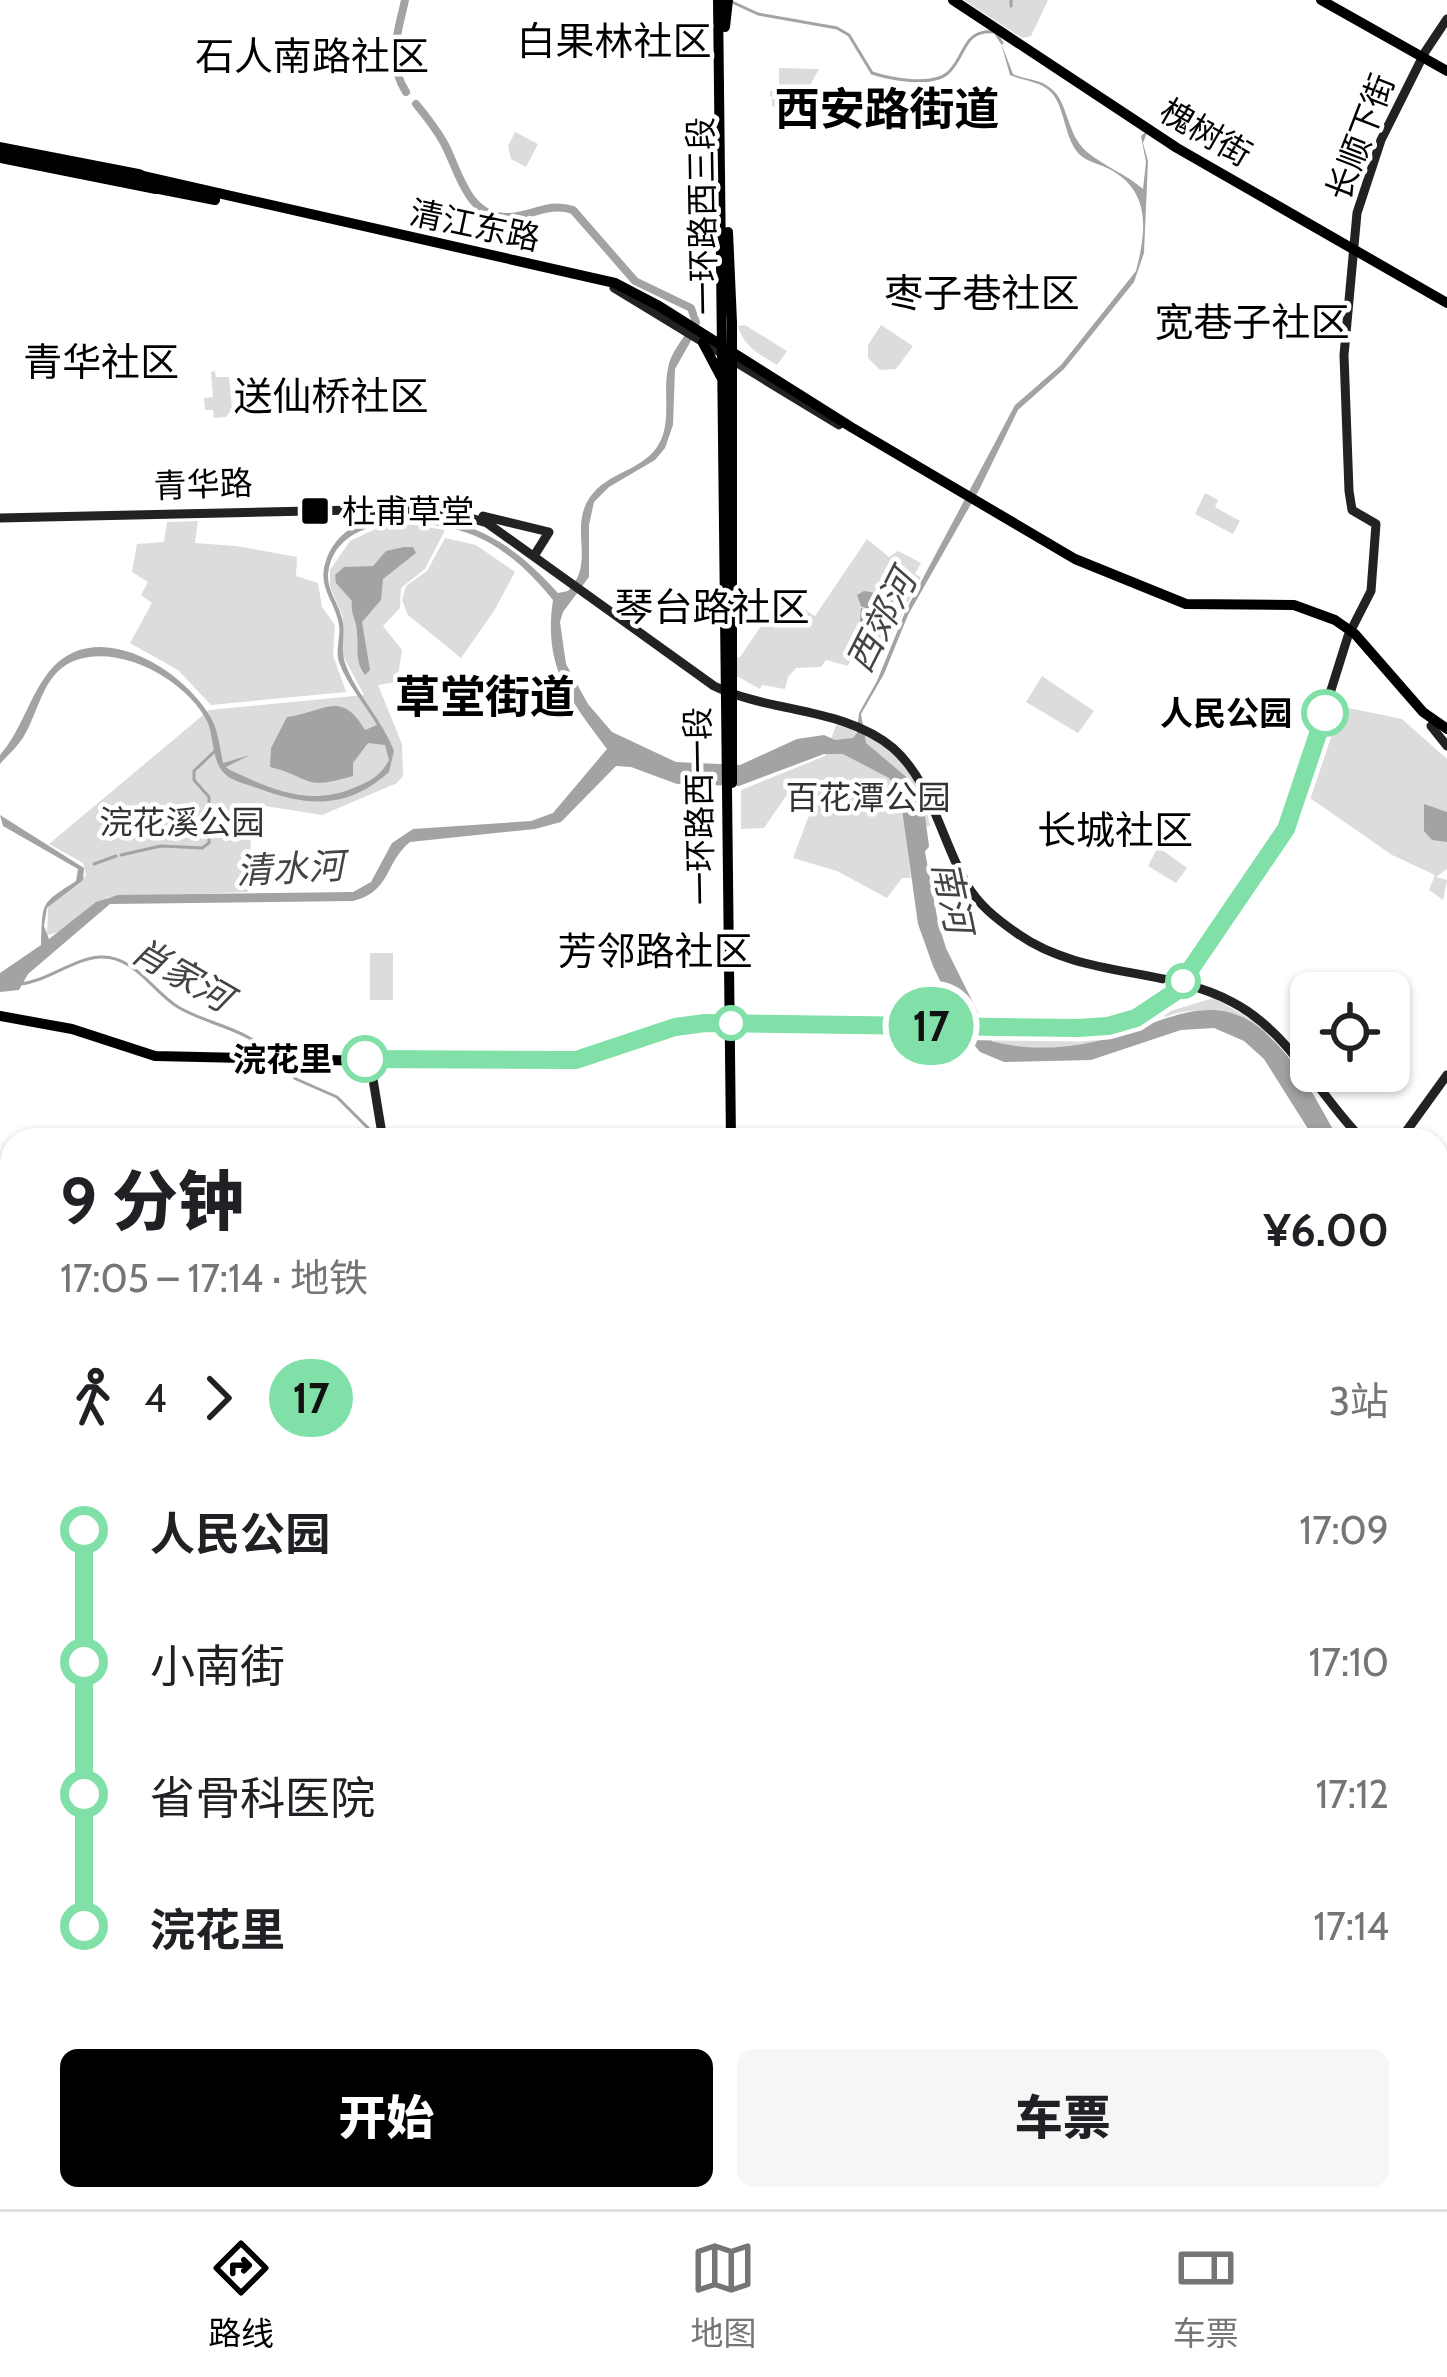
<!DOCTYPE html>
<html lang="zh">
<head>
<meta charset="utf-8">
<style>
	body { margin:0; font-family:Cabin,"Noto Sans SC",sans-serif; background:#f6f6f6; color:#202124; height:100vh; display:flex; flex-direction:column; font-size:45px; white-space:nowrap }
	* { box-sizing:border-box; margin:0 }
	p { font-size:39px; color:#757577 }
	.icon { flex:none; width:66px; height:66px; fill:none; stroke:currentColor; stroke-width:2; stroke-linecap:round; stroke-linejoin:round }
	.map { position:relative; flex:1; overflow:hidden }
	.side { position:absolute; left:0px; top:1128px; width:1449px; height:1083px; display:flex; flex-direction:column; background:#fff; border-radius:36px 36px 0 0; box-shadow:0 3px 9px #0004 }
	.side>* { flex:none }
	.badge { padding:0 24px; border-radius:39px; font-size:42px; line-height:78px }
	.tools { position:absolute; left:1290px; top:972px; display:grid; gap:24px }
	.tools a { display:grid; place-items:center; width:120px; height:120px; border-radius:18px; background:#fff; box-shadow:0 3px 9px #0004; font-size:60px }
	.map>.badge { position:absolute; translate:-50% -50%; box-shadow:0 0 0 6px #fff }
	.legs { display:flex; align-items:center; gap:18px; height:132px; padding:0 60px; font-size:39px }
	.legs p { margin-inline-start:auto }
	.overview { display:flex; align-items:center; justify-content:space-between; height:204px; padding:0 60px }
	h1 { font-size:66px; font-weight:800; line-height:90px }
	.primary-button { display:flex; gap:24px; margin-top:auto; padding:24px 60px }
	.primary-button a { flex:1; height:138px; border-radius:18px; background:#000; color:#fff; font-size:48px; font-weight:800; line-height:138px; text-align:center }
	.primary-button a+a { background:#f6f6f6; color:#202124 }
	ul { padding:0 60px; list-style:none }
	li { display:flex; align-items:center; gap:42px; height:132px; font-size:45px }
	li i { display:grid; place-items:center; width:18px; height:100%; margin:0 15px; background:currentColor }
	li i::after { content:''; width:30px; height:30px; margin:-15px; border:9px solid; border-radius:50%; background:#fff }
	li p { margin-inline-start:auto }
	li:first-child i { background:linear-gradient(#0000 50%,currentColor 0) }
	li:last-child i { background:linear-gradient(currentColor 50%,#0000 0) }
	.tab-bar { display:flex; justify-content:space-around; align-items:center; height:168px; border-top:3px solid #e0e0e0; background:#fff; font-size:33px; color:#757577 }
	.tab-bar a { display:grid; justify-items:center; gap:6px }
	.tab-bar .on { color:#000 }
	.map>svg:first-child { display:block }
</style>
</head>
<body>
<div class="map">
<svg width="1447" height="2209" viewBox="0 0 1447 2209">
	<rect width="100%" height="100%" fill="#fff"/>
	<!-- green -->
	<path fill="#dcdcdc" d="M964 0H1048L1031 36 1022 38Z
		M779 68 819 69 802 100 791 94 780 110 772 106V99H781L770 96V91H779Z
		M515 132 538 144 526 167 511 159 508 146Z
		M745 325 787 351 777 365C759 354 744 347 738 326Z
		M881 325 913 346 896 369 880 370 868 358V345Z
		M215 371 216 377H229L232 409 226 417 214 418 213 410H205L204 398 213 397 211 372Z
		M1205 493 1218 500 1215 507 1240 521 1233 534 1195 514Z
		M198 521 195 543 236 546 297 557 296 576 318 583 322 607 335 625 333 655 346 692 211 705 178 670 130 643 152 603 141 595 148 582 132 572 137 544 164 542 167 522Z
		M409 524 445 530 425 569 401 588 400 608 383 626 402 650 397 682 378 685 402 744 403 776 397 783 322 815 253 804 248 892 109 897C85 906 70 932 47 935L48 908 86 875 83 863 49 844 209 710 364 695 343 656V617L330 587V570L350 541 384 525Z
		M445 538 476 545 515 572 494 611 461 658 408 615 402 600 406 586 427 571Z
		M867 539 889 557 898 551 921 563 915 574 921 577 887 644 881 642 877 648 858 643 848 666 826 660 821 667 796 668 788 677 785 689 762 685 760 689 735 675V658L740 657 782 595 815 616Z
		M1042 676 1094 711 1078 733 1026 702Z
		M1339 706 1402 719 1447 759V869L1436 877 1447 880 1443 900 1429 890 1435 875 1392 855 1310 798Z
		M836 725C888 730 922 777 930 826L905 827 911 878H902L887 898 837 871 793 858 820 786 795 783 764 828 741 829V790L825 756Z
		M1158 847 1187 868 1176 883 1148 866Z
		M370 953H393V1000H370Z
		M1214 998 1269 1030 1265 1032C1235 1010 1200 1004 1165 1017L1163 1013Z
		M986 1036H1100L1101 1040C1074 1047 1008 1055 986 1036Z
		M9 1722 12 1725V1841L0 1826V1723Z"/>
	<!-- water -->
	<path fill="#a3a3a3" d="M1001 43 1013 74C1025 80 1039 79 1049 87 1069 100 1065 133 1087 152 1104 166 1126 174 1143 189L1146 162 1141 136 1148 130 1143 143 1148 161 1144 253 1134 282 1064 369 1018 410 979 490 908 615 884 674 861 714 866 743 911 781 923 810V841L938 922 946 948 992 1041C1023 1050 1061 1049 1093 1042 1158 1029 1214 978 1273 1040 1302 1069 1319 1105 1339 1140H1315L1264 1059 1244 1041 1214 1028 1181 1030 1091 1060 1004 1062 980 1052 966 1035 933 966 918 924 900 795 889 778 843 754H824L739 786 677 784 631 767 616 766 561 822 535 829 410 842C384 863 392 891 353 901L110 904 28 974 19 990 0 992V973L41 945C43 901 39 905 76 881L78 869 3 826 0 815 84 868 83 880 47 908 44 926 49 939 96 902 118 895 353 892 371 882 392 843 413 829 531 821 553 813 607 749C569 698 543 667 553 600 533 576 513 555 484 540 442 518 336 506 328 574 327 590 338 603 342 618 346 633 340 648 345 663 356 694 382 719 394 751L389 772C348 809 309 807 260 789 250 785 234 782 226 775 212 764 214 738 208 723 187 679 112 638 66 665 42 680 38 713 24 736 18 746 8 755 0 764V755C23 729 30 692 53 667 100 617 185 671 211 718 218 730 220 748 223 763L250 755 226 767 230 770C270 789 309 806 351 789 369 782 380 777 389 760L385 745 368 743 353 763V776C301 791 314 778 270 767L271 748 287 717C322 713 341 688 365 730L377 725C365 704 347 685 339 662 335 650 341 637 339 625 336 603 318 588 325 564 343 498 441 511 487 535 515 549 537 570 558 593L568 591C595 564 571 532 587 502 602 474 635 473 654 451 674 427 662 396 668 368 670 356 678 345 685 335L692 339 675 369 673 425 665 448 655 460 609 487 594 502 589 525V577L563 612 560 622 566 664 588 704 612 732 676 762 740 765 797 739 824 735 835 740 853 738 857 733 859 713 877 681 906 610 1015 405 1061 365 1136 271C1146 232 1151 194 1113 171 1102 164 1088 163 1079 154 1062 135 1066 101 1046 88 1036 81 1021 80 1010 75Z
		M404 547H413L416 553 383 579 381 600 362 622 370 670 365 675C354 660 359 650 357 633 357 619 350 616 352 601L336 583 335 575 344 567 373 566 386 551Z
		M864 591 888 595 895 605 886 607 881 616 884 625 870 636 859 631 861 608 871 614 876 610 873 602 868 609 861 606 857 595Z
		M1424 804 1447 812V842L1432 840 1424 831Z"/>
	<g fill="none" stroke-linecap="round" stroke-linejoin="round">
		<!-- stream -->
		<path stroke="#a3a3a3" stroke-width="3" d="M732 2 758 14 837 28 849 35 872 73C890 79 932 87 948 73 967 55 962 29 995 32L1002 43
			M1011 6V0
			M121 855 161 846 202 848 209 843V797L194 780V771L217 749
			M94 864 116 856
			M20 984C48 981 72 959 100 957 134 955 153 992 178 1007 206 1024 249 1029 269 1054
			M275 1061 296 1079 337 1097 373 1133 375 1140
			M741 2199 745 2209"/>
		<!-- canal -->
		<path stroke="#a3a3a3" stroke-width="6" d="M921 810 926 846 923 849"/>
		<!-- river -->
		<path stroke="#a3a3a3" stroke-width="8" d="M405 0C398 33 386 61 406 92
			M416 104C426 116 436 129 444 143 459 171 467 218 508 217 533 216 548 202 573 210L635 281 691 308 696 322"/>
		<!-- secondary -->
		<path stroke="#222" stroke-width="9" d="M614 288 839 425
			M483 516 549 532 534 556
			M0 518 354 510 451 512 487 523 714 686C770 713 844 707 893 748 931 781 942 841 966 883 978 905 998 920 1018 934 1082 979 1164 966 1232 1002 1289 1031 1319 1096 1363 1140
			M1431 726 1447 746
			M735 1024 1101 1030 1144 1017 1178 993 1288 827 1348 636 1371 591 1376 524 1352 510 1349 491 1344 355 1357 213 1381 140 1425 52 1447 19
			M369 1055 383 1140
			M1400 1140 1447 1075
			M1437 1185 1447 1187
			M0 1340 12 1355
			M1437 1389 1447 1373
			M0 1713 12 1703
			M210 2199 225 2209
			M796 2199 816 2209
			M1111 2199 1120 2209
			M1404 2209 1405 2199"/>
		<!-- primary -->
		<path stroke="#000" stroke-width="10" d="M718 0 731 1140
			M953 0 1177 148 1447 303
			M1321 0 1447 71
			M725 27 728 0
			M0 158 156 189
			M134 174 615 283 659 306 851 427 1075 559 1186 604 1294 605 1335 620 1355 634 1423 712 1447 729
			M154 188 215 200
			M728 232 732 322V783
			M703 343 721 377
			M0 1016 72 1029 155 1056 370 1061 575 1064 685 1031 732 1029
			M1437 1374 1447 1356
			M0 1473 12 1463
			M1437 1897H1447
			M0 2161 12 2149
			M958 2209 964 2199"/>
		<!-- highway -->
		<path stroke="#000" stroke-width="14" d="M0 149 139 176
			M0 1363 12 1377
			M0 1460 12 1450
			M786 2199 803 2209
			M821 2199 838 2209
			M687 2209 692 2199"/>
	</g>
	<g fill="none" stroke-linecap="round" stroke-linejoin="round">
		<!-- line-1 casing -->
		<g stroke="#fff" stroke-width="27">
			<path id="line-1" d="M365 1059 576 1060 675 1027 705 1023 1078 1028 1108 1026 1136 1018 1175 992 1286 829 1325 713"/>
		</g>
		<!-- line-1 -->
		<use href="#line-1" stroke="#80e0a7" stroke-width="18"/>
	</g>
	<!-- markers -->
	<rect fill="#000" stroke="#fff" stroke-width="4.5" x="300" y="496" width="30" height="30" rx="6"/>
	<g fill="#fff" stroke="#80e0a7" stroke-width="6">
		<circle cx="1325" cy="713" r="21"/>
		<circle cx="1183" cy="981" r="15"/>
		<circle cx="731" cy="1023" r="15"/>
		<circle cx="365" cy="1059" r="21"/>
	</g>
	<g text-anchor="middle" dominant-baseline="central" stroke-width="9" stroke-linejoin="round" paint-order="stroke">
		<!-- street labels -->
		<g font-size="33" fill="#000" stroke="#fff">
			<text transform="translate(1206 132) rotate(30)">槐树街</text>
			<text transform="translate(1360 137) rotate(-69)">长顺下街</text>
			<text transform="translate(702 216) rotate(-91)">一环路西三段</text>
			<text transform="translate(475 225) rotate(12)">清江东路</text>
			<text transform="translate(203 484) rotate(-2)">青华路</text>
			<text transform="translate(699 806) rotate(-91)">一环路西一段</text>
		</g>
		<!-- poi labels -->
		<g font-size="33" fill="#000" stroke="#fff" text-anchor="start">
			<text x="342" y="511">杜甫草堂</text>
		</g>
		<!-- stop labels -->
		<g font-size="33" font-weight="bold" fill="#000" stroke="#fff" text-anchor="end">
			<text x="1292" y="713">人民公园</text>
			<text x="332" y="1059">浣花里</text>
		</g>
		<!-- park labels -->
		<g font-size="33" fill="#333" stroke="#fff">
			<text x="868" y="797">百花潭公园</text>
			<text x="182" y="822">浣花溪公园</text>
		</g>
		<!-- water labels -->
		<g font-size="36" font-style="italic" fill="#444" stroke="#fff">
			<text transform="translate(881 621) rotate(-63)">西郊河</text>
			<text transform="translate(290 868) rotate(-3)">清水河</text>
			<text transform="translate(953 897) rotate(78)">南河</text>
			<text transform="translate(182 974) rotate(30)">肖家河</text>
		</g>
		<!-- quarter labels -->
		<g font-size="39" fill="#000" stroke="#fff">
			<text x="614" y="41">白果林社区</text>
			<text x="312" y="56">石人南路社区</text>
			<text x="982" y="293">枣子巷社区</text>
			<text x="1252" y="322">宽巷子社区</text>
			<text x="101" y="362">青华社区</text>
			<text x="331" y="396">送仙桥社区</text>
			<text x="712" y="607">琴台路社区</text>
			<text x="1115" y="830">长城社区</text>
			<text x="655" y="951">芳邻路社区</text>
		</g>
		<!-- district labels -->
		<g font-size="45" font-weight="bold" fill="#000" stroke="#fff">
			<text x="887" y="109">西安路街道</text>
			<text x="485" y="697">草堂街道</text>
		</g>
	</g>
</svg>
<div class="tools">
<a><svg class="icon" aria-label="locate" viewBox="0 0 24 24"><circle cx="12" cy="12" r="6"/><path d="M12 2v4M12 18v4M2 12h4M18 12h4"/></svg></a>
</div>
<b class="badge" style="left:931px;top:1026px;background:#80e0a7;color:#111">17</b>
<section class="side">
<div class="overview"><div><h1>9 分钟</h1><p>17:05 – 17:14 · 地铁</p></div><b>¥6.00</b></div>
<div class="legs"><svg class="icon" aria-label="walk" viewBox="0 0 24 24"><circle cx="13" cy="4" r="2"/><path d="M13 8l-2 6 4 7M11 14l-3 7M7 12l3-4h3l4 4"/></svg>4<svg class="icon" aria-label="forward" viewBox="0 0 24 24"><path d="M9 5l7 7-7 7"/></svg><b class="badge" style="background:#80e0a7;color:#111">17</b><p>3站</p></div>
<ul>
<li><i style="color:#80e0a7"></i><b>人民公园</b><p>17:09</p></li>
<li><i style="color:#80e0a7"></i><span>小南街</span><p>17:10</p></li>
<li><i style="color:#80e0a7"></i><span>省骨科医院</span><p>17:12</p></li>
<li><i style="color:#80e0a7"></i><b>浣花里</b><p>17:14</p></li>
</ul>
<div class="primary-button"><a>开始</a><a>车票</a></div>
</section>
</div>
<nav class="tab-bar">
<a class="on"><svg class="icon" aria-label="directions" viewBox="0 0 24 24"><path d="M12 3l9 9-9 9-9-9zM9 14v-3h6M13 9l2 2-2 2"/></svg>路线</a>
<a><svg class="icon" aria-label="map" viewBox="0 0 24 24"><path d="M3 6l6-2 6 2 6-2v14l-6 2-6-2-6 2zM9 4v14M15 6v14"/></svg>地图</a>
<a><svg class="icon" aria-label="tickets" viewBox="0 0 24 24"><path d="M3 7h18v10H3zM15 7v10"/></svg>车票</a>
</nav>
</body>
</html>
